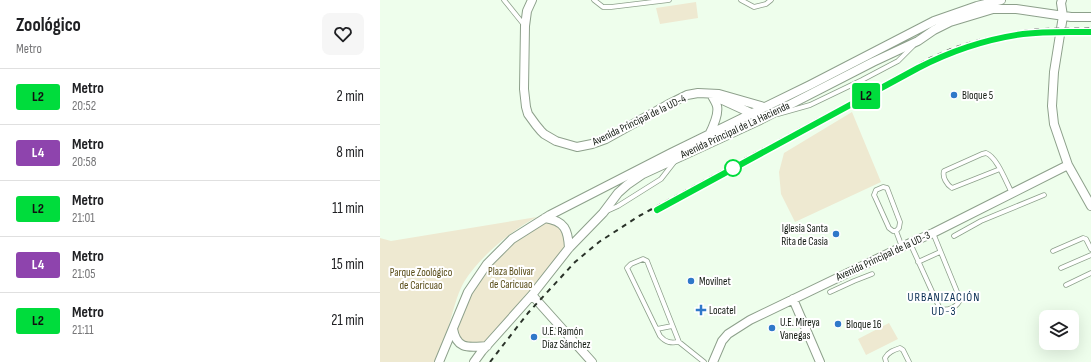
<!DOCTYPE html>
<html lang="en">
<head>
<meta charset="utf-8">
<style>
	body { margin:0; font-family:"Sofia Sans Condensed",sans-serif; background:#f6f6f6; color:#202124; height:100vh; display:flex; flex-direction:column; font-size:15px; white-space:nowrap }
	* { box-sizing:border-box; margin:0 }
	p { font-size:13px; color:#757577 }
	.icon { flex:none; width:22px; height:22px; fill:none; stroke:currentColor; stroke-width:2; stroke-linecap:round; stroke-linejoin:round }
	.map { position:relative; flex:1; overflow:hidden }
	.details { display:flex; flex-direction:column; background:#fff; width:380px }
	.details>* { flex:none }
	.badge { padding:0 8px; border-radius:3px; font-size:14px; line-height:26px }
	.buttons { position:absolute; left:659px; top:310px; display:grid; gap:8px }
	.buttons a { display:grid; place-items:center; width:40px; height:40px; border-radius:8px; background:#fff; box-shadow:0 4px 16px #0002; font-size:20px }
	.map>.badge { position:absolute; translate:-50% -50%; box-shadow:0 0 0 2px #fff }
	.round { display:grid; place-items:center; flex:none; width:42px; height:42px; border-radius:8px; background:#f6f6f6 }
	.head { display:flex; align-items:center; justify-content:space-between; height:68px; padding:0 16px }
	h1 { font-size:19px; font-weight:700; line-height:30px }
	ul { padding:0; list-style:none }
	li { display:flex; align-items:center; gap:12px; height:56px; padding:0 16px; border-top:1px solid #e0e0e0 }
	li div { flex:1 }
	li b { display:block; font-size:15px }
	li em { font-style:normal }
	li .badge { min-width:44px; font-weight:700; text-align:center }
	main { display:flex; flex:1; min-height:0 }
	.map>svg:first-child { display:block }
</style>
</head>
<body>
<main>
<section class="details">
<div class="head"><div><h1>Zoológico</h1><p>Metro</p></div><a class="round"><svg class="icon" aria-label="heart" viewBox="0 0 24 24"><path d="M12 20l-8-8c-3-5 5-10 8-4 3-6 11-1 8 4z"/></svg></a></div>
<ul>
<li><span class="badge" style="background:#00dc3c;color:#111">L2</span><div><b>Metro</b><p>20:52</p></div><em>2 min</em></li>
<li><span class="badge" style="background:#8e44ad;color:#fff">L4</span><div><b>Metro</b><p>20:58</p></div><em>8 min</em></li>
<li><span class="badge" style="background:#00dc3c;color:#111">L2</span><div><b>Metro</b><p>21:01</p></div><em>11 min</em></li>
<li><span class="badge" style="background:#8e44ad;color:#fff">L4</span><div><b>Metro</b><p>21:05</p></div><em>15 min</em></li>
<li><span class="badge" style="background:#00dc3c;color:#111">L2</span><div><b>Metro</b><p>21:11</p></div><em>21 min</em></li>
</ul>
</section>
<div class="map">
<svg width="711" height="362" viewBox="0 0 711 362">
	<rect width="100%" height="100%" fill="#eefeec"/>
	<!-- green -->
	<path fill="#eee9d1" d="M316 2 318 18 280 24 276 8Z
		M472 112 501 182 415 222 401 194 399 172 404 153Z
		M157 217C132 230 99 257 84 282 76 296 73 313 68 328 64 339 59 351 54 362H0V238L11 241Z
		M165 218 181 224 189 248 107 346 89 347 74 338 82 308 114 255Z
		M509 323 518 339 486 355 478 339Z"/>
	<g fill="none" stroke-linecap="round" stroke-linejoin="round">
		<!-- lane casing -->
		<g stroke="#8da08b" stroke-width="5.5">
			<path id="lane" d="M124 0 145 26
				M214 0 223 7H231L289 0
				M361 0 374 7 386 4 391 0
				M398 114 430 105 482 80 518 61 533 46
				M620 169 572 188C567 185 562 177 564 171L602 154 606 153C617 157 626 182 632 193
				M503 187 507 188 520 222 519 228 516 231H513L509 228 495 197 494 195 496 190Z
				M227 211 238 206 281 179 295 161
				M516 231 522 247
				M574 236 601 221 664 195
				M530 243 560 309C568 311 578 307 580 299L553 233
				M673 251 703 238 706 239 711 249
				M538 262 560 252
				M681 268 711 255
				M686 285 711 273
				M450 292 474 281 492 274
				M277 329 292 326
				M299 342C291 343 286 343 280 336L248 270 247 268 251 264 263 259 267 261 299 342 324 362
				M506 362 505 358C508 352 514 350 520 348L523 350 529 362"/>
		</g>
		<!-- street casing -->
		<g stroke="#8da08b" stroke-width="10">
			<path id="street" d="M152 0 147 11 145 26 144 89 146 107 148 114 156 125 161 131 164 134 176 141 197 147 212 144 226 139 287 105 307 95 318 93 339 94 384 107
				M682 0 681 3 683 16 674 72 672 106 674 124 688 165 711 206
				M336 97 373 114
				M329 135C333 127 339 114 337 106 336 102 333 98 331 94
				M165 218C185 221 188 230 189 248
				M152 295 212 362
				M413 299 440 362
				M73 329C77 351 90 347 107 346
				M59 362 88 292 107 264 132 239 170 215 291 153 430 85 554 21 597 6 621 0
				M94 362 102 351 152 295 189 248 223 213 238 193 247 185 263 174 378 121 493 62 538 41 554 30 570 22 613 9H636L691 17H711
				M333 362 342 341 348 334 370 320 530 243 553 233 688 165"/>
		</g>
		<!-- lane -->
		<use href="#lane" stroke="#fff" stroke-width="4"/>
		<!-- street -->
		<use href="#street" stroke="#fff" stroke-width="8"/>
		<!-- rail -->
		<path stroke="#2a3229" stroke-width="2" stroke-dasharray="5 5" stroke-linecap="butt" d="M110 362 148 313 195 262 219 242 259 216 497 87 550 58 573 48 599 40 642 31 658 29 711 28"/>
	</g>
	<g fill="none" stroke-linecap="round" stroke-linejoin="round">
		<!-- line casing -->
		<g stroke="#fff" stroke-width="9">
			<path id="line" d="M277 210 538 68C571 51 607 39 643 34 666 31 689 32 711 32"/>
		</g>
		<!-- line -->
		<use href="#line" stroke="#00dc3c" stroke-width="6"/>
	</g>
	<!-- markers -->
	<g fill="#2f78c9" stroke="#fff" stroke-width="1.5">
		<circle cx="574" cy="95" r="4"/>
		<circle cx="456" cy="234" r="4"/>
		<circle cx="311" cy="281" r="4"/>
		<path d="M319 304h4v4h4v4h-4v4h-4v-4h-4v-4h4z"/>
		<circle cx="458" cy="324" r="4"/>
		<circle cx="392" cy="328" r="4"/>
		<circle cx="154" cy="337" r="4"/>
	</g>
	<circle fill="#fff" stroke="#00dc3c" stroke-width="2" cx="353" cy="168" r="8"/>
	<g text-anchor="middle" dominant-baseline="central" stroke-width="4" stroke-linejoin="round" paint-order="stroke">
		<!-- poi labels -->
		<g font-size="11" fill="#131a12" stroke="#fff" text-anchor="start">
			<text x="582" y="95">Bloque 5</text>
			<text x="448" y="228" text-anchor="end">Iglesia Santa<tspan x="448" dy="13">Rita de Casia</tspan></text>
			<text x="319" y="281">Movilnet</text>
			<text x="329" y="310">Locatel</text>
			<text x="400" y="322">U.E. Mireya<tspan x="400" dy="13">Vanegas</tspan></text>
			<text x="466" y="324">Bloque 16</text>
			<text x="162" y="331">U.E. Ramón<tspan x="162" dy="13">Díaz Sánchez</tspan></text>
		</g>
		<!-- street labels -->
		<g font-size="11" fill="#131a12" stroke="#fff">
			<text transform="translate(259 120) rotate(-26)">Avenida Principal de la UD-4</text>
			<text transform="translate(355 130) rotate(-25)">Avenida Principal de La Hacienda</text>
			<text transform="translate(503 256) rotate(-25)">Avenida Principal de la UD-3</text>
		</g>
		<!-- park labels -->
		<g font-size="11" fill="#584c17" stroke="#fff">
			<text x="131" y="271">Plaza Bolívar<tspan x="131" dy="13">de Caricuao</tspan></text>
			<text x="41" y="272">Parque Zoológico<tspan x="41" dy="13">de Caricuao</tspan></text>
		</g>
		<!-- neighbourhood labels -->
		<g font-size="12" letter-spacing="1" fill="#052a50" stroke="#fff">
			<text x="564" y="297">URBANIZACIÓN<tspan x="564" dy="14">UD-3</tspan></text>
		</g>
	</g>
</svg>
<div class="buttons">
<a><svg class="icon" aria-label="layers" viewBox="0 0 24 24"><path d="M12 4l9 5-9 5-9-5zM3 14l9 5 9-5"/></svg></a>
</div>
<b class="badge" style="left:486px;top:96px;background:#00dc3c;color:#111">L2</b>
</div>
</main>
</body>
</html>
